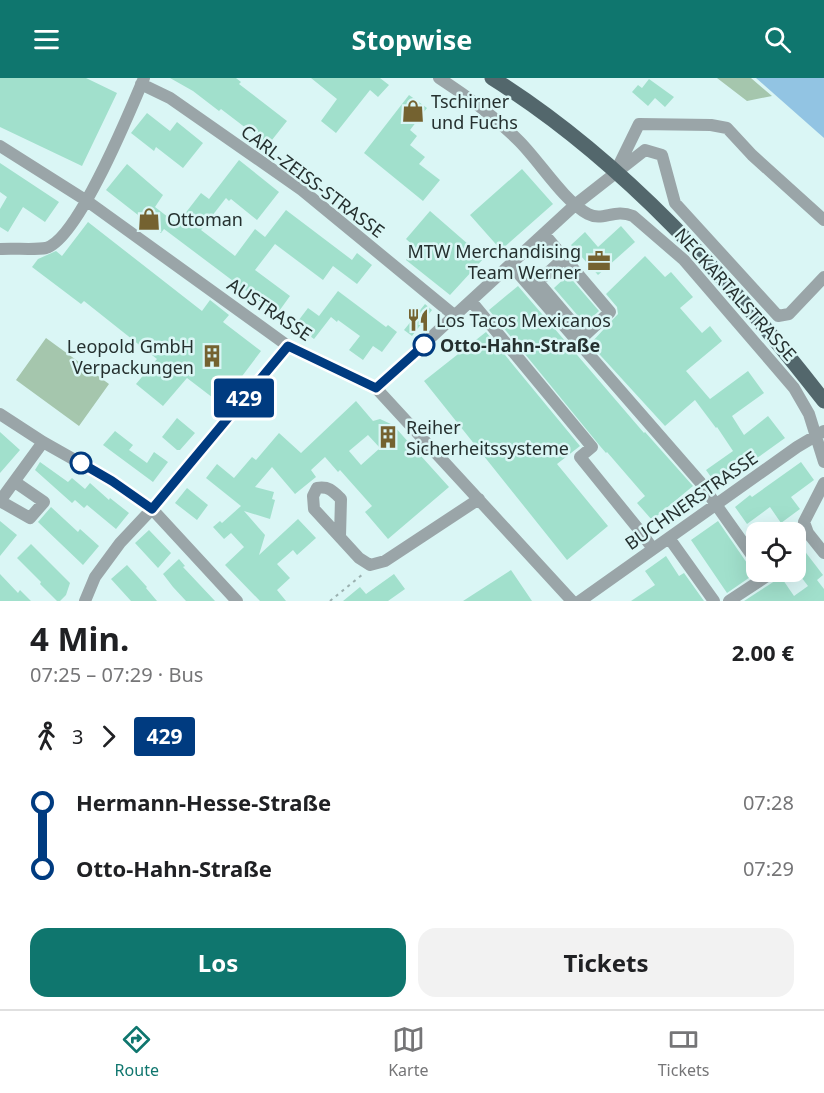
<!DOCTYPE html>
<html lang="de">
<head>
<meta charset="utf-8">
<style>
	body { margin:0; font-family:"Noto Sans",sans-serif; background:#f2f2f2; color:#202124; height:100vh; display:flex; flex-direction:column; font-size:22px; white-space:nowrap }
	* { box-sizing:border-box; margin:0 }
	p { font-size:20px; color:#757577 }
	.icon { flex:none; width:33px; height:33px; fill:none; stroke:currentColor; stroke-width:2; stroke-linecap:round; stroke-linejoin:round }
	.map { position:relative; height:523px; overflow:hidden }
	.sheet { display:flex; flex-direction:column; background:#fff; flex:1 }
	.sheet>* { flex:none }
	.badge { padding:0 12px; border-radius:4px; font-size:21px; line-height:39px }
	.fabs { position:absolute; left:746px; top:444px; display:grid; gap:12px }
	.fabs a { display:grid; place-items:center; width:60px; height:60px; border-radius:12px; background:#fff; box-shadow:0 6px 24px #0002; font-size:30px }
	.map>.badge { position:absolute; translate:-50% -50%; box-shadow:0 0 0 3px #fff }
	.legs { display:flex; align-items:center; gap:9px; height:66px; padding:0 30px; font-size:20px }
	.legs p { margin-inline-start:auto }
	.summary { display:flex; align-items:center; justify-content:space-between; height:102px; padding:0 30px }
	h1 { font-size:33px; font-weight:700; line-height:45px }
	.action { display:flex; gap:12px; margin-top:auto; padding:12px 30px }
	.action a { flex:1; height:69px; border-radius:18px; background:#0f766e; color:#fff; font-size:24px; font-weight:700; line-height:69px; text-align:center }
	.action a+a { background:#f2f2f2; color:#202124 }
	ul { padding:0 30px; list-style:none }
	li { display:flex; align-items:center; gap:21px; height:66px; font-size:22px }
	li i { display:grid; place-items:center; width:9px; height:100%; margin:0 8px; background:currentColor }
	li i::after { content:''; width:15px; height:15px; margin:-8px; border:4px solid; border-radius:50%; background:#fff }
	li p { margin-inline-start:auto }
	li:first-child i { background:linear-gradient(#0000 50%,currentColor 0) }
	li:last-child i { background:linear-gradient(currentColor 50%,#0000 0) }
	header { display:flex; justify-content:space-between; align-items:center; height:78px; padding:0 30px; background:#0f766e; color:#fff; font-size:27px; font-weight:700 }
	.menu { display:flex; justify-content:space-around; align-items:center; height:84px; border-top:2px solid #e0e0e0; background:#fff; font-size:16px; color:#757577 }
	.menu a { display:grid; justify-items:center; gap:3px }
	.menu .current { color:#0f766e }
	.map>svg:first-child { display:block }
</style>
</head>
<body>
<header><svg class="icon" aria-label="menu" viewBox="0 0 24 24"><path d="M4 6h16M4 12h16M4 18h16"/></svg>Stopwise<svg class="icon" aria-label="search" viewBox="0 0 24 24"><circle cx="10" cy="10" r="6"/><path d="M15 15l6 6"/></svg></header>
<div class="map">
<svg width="824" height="523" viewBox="0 0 824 523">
	<rect width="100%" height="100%" fill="#daf6f5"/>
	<!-- green -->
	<path fill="#a5c6ad" d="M717 0H751L772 18 747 23Z
		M46 260 109 306 79 348 16 302Z"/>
	<!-- water -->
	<path fill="#92c4e3" d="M756 0H824V60Z"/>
	<!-- building -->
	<path fill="#a1e0cc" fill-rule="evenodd" d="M0 0H86L117 15 82 88 0 49Z
		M170 0H236L241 4 239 6 287 43 268 67 221 31 219 33 193 13Z
		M311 0H380L389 7 378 19 370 12 336 55 321 43 337 21Z
		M649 1 674 19 665 29 655 20 648 28 632 14 638 7 642 10Z
		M409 17 427 30 410 52 417 58 410 67 425 79 419 86 440 102 423 123 364 75Z
		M147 35 170 53 177 44 203 65 183 90 156 69 154 73 131 55Z
		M239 82 279 114 257 142 231 121 229 123 226 120 201 152 235 178 255 151 265 159 286 132 352 182 357 175 372 187 357 206 333 188 323 202 275 166 255 192 290 218 277 236 164 151 161 155 106 112 127 86 163 117 155 129 177 146 201 115 209 121Z
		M0 85 59 124 45 144 23 129 8 154 0 149V131L7 119 0 114Z
		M522 91 553 126 501 172 470 137Z
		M430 133 484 180 450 217 406 182 416 170 406 161Z
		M88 144 202 233 210 222 229 237 223 244 261 273 221 326 187 300 163 328 136 306 157 281 84 223 81 226 32 189 38 181 56 173 62 178Z
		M621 148 635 164 598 197 571 167 585 154 598 169Z
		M645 178 665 199 671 194 693 219 680 230 702 255 710 248 722 263 686 293 710 321 748 293 764 315 732 338 744 357 768 338 785 360 760 378 716 406 706 392 733 373 717 349 716 350 695 322 665 348 590 266 618 236 617 229 606 216Z
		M568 197 599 233 585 246 554 210Z
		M518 208 644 355 645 354 693 408 652 442 637 425 645 418 607 374 606 375 600 368 489 232Z
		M338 213 386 249 388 247 397 254 382 274 373 268 363 282 349 272 360 258 338 242 337 244 331 239 314 261 295 247 308 230 319 238Z
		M425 226 432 232 412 258 404 252Z
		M486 254 580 368 557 386 608 448 567 482 424 303Z
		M356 323 373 343 380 341 393 347 449 409 388 461 365 434 372 428 340 392 338 394 325 379 311 392 316 399 295 416 272 389 255 409 274 414 272 421 275 422 270 441 244 433 265 457 259 477 298 441 316 460 297 477 293 472 277 486 290 500 277 512 286 523H260L225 487 244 469 231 455 224 461 213 449 220 443 222 445 241 428 206 400 217 386 234 400 252 379 256 382 279 355 301 375ZM368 357 380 370 361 387 349 373Z
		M177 340 195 355 180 372H177L162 359Z
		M115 353 133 367 129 372 147 385 154 374 168 384 153 404 103 367Z
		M0 354 20 372 0 395Z
		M40 384 68 404 72 400 85 411 90 405 109 422 110 420 129 435 116 451 87 427 84 430 75 422 72 425 35 392Z
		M801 384 814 402 791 419 800 431 781 445 770 429 747 446 735 429 750 417 752 419Z
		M187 410 208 427 197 442 175 425Z
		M51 429 78 454 80 451 99 468 83 487 38 444Z
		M0 443 17 457 0 478Z
		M718 443 749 488 756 492V495L727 515 691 462Z
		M149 452 171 475 158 490 135 465Z
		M31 466 70 505 66 517 60 523H57L40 506 41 504 17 480Z
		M800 467 823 497 817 502 824 511V523H744L781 499 794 518 808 508 795 491V471Z
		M666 478 679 498 684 495 704 523H631L655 507 645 493Z
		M179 481 185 488 183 489 215 523H186L173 509 163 496Z
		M127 487 147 509 146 510 157 523H131L111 501Z
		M511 492 532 523H463Z
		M0 496 18 515 20 512 31 523H0Z
		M394 496 405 511 388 523H343L360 509 366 516Z"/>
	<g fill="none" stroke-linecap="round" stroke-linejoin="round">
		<!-- path -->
		<path stroke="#9bb1b0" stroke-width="2" stroke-dasharray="3 4.5" stroke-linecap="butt" d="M330 523 363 496"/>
		<!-- minor -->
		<path stroke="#9aa5a8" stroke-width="12" d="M439 0C467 18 495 39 519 63 540 84 563 122 588 136 603 144 614 130 633 138L684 182 794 310 809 336 824 384
			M141 6 170 20 302 112 455 238
			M0 68 87 123 288 268 376 310 572 523
			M616 93 639 46 711 47 727 50 752 77 824 142
			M544 156 610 234 584 258 538 204 564 180
			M0 171C12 170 36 172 46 170 78 161 130 33 144 0
			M511 187 700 404 756 483
			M471 223 592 369 580 379 640 453 653 471
			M376 310 576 126 645 72 662 77 675 125 778 238 789 236 824 199
			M0 336 43 364 112 403 152 431 237 523
			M824 405 804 444 808 455 824 475
			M0 423 30 440 44 424 15 404
			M0 423 43 364
			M340 458 341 421C333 413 329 408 317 410L313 418 314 431 359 480 370 487 385 483 479 421
			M669 460 714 523
			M85 523 95 499 120 465 152 431 288 268
			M580 523 797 369 824 353
			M729 523 767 498 764 494"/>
		<!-- major -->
		<path stroke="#53676c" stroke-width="15" d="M492 0C623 82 730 202 824 323"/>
	</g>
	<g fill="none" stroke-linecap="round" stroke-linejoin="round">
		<!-- line-1 casing -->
		<g stroke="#fff" stroke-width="14">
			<path id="line-1" d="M81 385 112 403 152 431 288 268 376 310 424 267"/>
		</g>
		<!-- line-1 -->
		<use href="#line-1" stroke="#003b80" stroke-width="9"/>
	</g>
	<!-- icons -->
	<defs>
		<g id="shop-bare" transform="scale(1.8)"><path d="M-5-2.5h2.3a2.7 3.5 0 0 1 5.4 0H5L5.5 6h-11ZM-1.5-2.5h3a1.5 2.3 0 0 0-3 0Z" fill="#746230" stroke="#daf6f5" stroke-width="2.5" paint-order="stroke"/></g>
		<g id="office-bare" transform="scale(1.8)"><path d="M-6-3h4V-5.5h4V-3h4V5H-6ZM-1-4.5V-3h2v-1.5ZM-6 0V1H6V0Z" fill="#746230" stroke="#daf6f5" stroke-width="2.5" paint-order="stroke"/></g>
		<g id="restaurant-bare" transform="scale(1.8)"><path d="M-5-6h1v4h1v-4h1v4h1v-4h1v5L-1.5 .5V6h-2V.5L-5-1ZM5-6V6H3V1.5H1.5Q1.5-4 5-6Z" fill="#746230" stroke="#daf6f5" stroke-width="2.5" paint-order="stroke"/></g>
		<g id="building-bare" transform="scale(1.8)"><path d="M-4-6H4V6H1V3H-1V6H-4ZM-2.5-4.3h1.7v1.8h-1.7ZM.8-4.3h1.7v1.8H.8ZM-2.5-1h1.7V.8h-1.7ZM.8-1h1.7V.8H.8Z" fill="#746230" stroke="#daf6f5" stroke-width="2.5" paint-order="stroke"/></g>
	</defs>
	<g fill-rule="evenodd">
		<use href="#shop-bare" x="413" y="33"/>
		<use href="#shop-bare" x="149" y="141"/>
		<use href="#office-bare" x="599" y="183"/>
		<use href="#restaurant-bare" x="418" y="242"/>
		<use href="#building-bare" x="212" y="278"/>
		<use href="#building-bare" x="388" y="359"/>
	</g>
	<!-- markers -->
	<g fill="#fff" stroke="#003b80" stroke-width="3">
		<circle cx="424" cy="267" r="10"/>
		<circle cx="81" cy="385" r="10"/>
	</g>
	<g text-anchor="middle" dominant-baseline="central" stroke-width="5" stroke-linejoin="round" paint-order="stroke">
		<!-- poi labels -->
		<g font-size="18" fill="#25302f" stroke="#daf6f5" text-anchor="start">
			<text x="431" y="23">Tschirner<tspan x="431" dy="21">und Fuchs</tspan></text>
			<text x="167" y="141">Ottoman</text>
			<text x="581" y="173" text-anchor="end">MTW Merchandising<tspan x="581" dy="21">Team Werner</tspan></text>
			<text x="436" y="242">Los Tacos Mexicanos</text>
			<text x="194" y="268" text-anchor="end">Leopold GmbH<tspan x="194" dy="21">Verpackungen</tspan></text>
			<text x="406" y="349">Reiher<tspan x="406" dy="21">Sicherheitssysteme</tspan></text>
		</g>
		<!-- street labels -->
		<g font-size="18" fill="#25302f" stroke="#daf6f5">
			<text transform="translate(313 103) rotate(37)">CARL-ZEISS-STRASSE</text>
			<text transform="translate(736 216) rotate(48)">NECKARTALSTRASSE</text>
			<text transform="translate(270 231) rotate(34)">AUSTRASSE</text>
			<text transform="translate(691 422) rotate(-35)">BUCHNERSTRASSE</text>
		</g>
		<!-- stop labels -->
		<g font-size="18" font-weight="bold" fill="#25302f" stroke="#daf6f5" text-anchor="start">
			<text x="440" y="267">Otto-Hahn-Straße</text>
		</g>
	</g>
</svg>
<div class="fabs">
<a><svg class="icon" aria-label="locate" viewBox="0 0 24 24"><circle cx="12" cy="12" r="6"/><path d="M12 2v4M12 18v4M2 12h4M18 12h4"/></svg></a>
</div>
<b class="badge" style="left:244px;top:320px;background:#003b80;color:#fff">429</b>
</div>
<section class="sheet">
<div class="summary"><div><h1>4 Min.</h1><p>07:25 – 07:29 · Bus</p></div><b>2.00 €</b></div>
<div class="legs"><svg class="icon" aria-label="walk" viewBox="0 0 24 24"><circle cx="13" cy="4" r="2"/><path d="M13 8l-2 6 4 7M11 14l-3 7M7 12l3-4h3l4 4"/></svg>3<svg class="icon" aria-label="forward" viewBox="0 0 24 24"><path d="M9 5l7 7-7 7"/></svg><b class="badge" style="background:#003b80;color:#fff">429</b></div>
<ul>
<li><i style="color:#003b80"></i><b>Hermann-Hesse-Straße</b><p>07:28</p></li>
<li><i style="color:#003b80"></i><b>Otto-Hahn-Straße</b><p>07:29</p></li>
</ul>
<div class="action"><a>Los</a><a>Tickets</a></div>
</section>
<nav class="menu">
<a class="current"><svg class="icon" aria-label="directions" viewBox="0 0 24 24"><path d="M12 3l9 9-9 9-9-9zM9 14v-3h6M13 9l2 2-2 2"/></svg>Route</a>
<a><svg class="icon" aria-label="map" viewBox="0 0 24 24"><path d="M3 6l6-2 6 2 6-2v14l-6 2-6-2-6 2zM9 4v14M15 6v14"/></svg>Karte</a>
<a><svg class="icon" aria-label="tickets" viewBox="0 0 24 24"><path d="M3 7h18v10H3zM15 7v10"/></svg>Tickets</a>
</nav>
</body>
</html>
